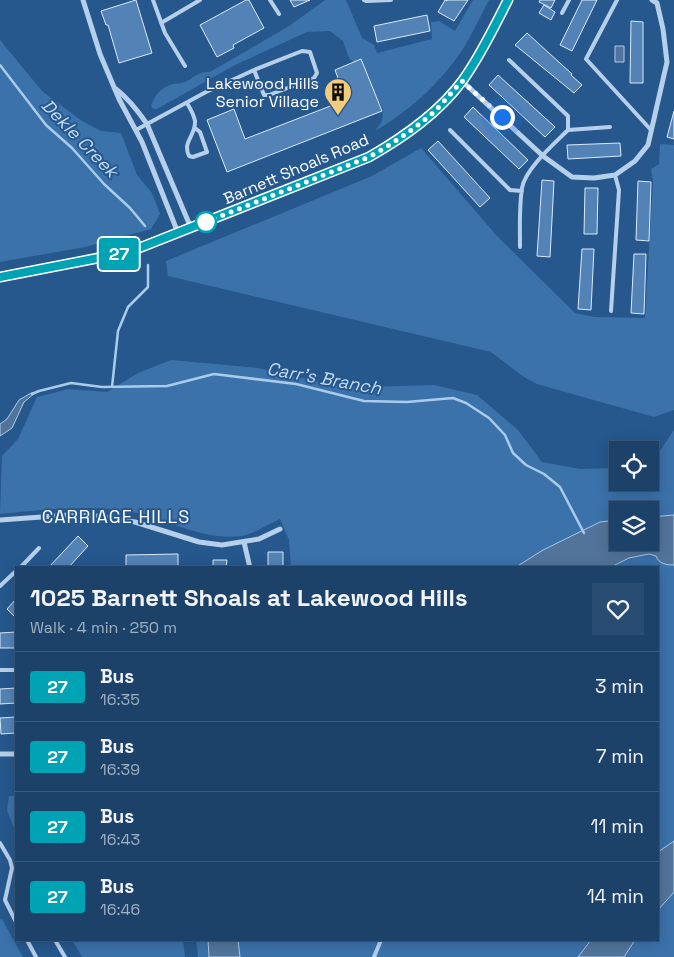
<!DOCTYPE html>
<html lang="en">
<head>
<meta charset="utf-8">
<style>
	body { margin:0; font-family:"Space Grotesk",sans-serif; background:#294d72; color:#f1f3f6; height:100vh; display:flex; flex-direction:column; font-size:19px; white-space:nowrap }
	* { box-sizing:border-box; margin:0 }
	p { font-size:16px; color:#a0b0c1 }
	.icon { flex:none; width:28px; height:28px; fill:none; stroke:currentColor; stroke-width:2; stroke-linecap:round; stroke-linejoin:round }
	.map { position:relative; flex:1; overflow:hidden }
	.panel { position:absolute; left:15px; top:566px; width:644px; height:375px; display:flex; flex-direction:column; background:#1c426a; border-radius:0px; box-shadow:0 2px 12px #0003,0 0 0 1px #3a5b7e }
	.panel>* { flex:none }
	.badge { padding:0 10px; border-radius:4px; font-size:18px; line-height:32px }
	.fabs { position:absolute; left:609px; top:441px; display:grid; gap:10px }
	.fabs a { display:grid; place-items:center; width:50px; height:50px; border-radius:0px; background:#1c426a; box-shadow:0 2px 12px #0003,0 0 0 1px #3a5b7e; font-size:25px }
	.you { position:absolute; width:25px; height:25px; margin:-12px; border:4px solid #fff; border-radius:50%; background:#1a73e8; box-shadow:0 0 0 8px #1a73e833 }
	.map>.badge { position:absolute; translate:-50% -50%; box-shadow:0 0 0 2px #fff }
	.round { display:grid; place-items:center; flex:none; width:52px; height:52px; border-radius:0px; background:#294d72 }
	.head { display:flex; align-items:center; justify-content:space-between; height:85px; padding:0 15px }
	h1 { font-size:24px; font-weight:600; line-height:38px }
	ul { padding:0; list-style:none }
	li { display:flex; align-items:center; gap:15px; height:70px; padding:0 15px; border-top:1px solid #3a5b7e }
	li div { flex:1 }
	li b { display:block; font-size:19px }
	li em { font-style:normal }
	li .badge { min-width:55px; font-weight:700; text-align:center }
	.map>svg:first-child { display:block }
</style>
</head>
<body>
<div class="map">
<svg width="674" height="957" viewBox="0 0 674 957">
	<rect width="100%" height="100%" fill="#26588d"/>
	<!-- green -->
	<path fill="#3b72aa" d="M325 0H346L362 38 374 45 377 53 432 39 431 22 439 21 455 31 473 0H489C481 15 474 30 466 44 444 80 411 110 375 131L382 121 383 109 364 72 349 58 343 41 330 31 307 32 235 65 157 109H154L151 106C155 95 161 87 173 84 176 83 181 84 185 82 194 78 198 71 210 72L289 26Z
		M0 40 42 91 82 121 101 131 121 133 137 175 152 193 160 214 151 229 85 247 0 262Z
		M660 144 674 145V410L654 417 537 384 524 377 491 352 168 276 166 261 372 176 421 148 497 236 575 313 594 317 645 318 653 182 651 169 659 164Z
		M171 360 258 368 319 382 366 387 434 385 477 395 518 430 542 462 580 469 617 468 618 482H650V462L653 461 674 430V516L650 517V510H618L617 520 600 522 543 550 516 567H291L289 540 280 519C268 524 254 534 241 536 199 541 163 516 122 510 81 505 41 510 0 514L2 456 18 439 37 397 69 389 107 392 138 373Z
		M649 554C659 555 664 565 674 565V841L658 852V568H611L629 558Z
		M9 796H16V834L7 810Z
		M674 892V957H624L635 940H658V910Z
		M2 919 23 957H0V920Z
		M72 940H183L185 957H82Z
		M196 940H208L209 957H198Z
		M238 940H591L578 957H240Z"/>
	<!-- water -->
	<path fill="#52749a" stroke="#abcbeb" d="M615 46H624V62H615Z
		M31 393H35L24 402 12 428 0 436V424L7 419 19 400Z
		M674 515V565C666 565 659 564 656 556L649 554 629 558 611 567H516L543 550 600 522 617 520 618 542H650V517Z
		M674 841V892L658 910V852Z
		M208 940H238L240 957H209Z
		M591 940H635L624 957H578Z"/>
	<g fill="none" stroke-linecap="round" stroke-linejoin="round">
		<!-- stream -->
		<path stroke="#abcbeb" stroke-width="2.5" d="M0 65 46 125 72 148 104 184 130 208 145 226
			M112 387 118 331 128 307 148 287V265
			M32 394 39 391 71 383 102 387 167 386 214 374 296 384 364 401 407 402 453 398 466 403 489 418 505 435 513 453 526 465 544 474 560 487 584 533"/>
	</g>
	<!-- building -->
	<path fill="#5383b6" stroke="#dbe9f8" d="M136 0 152 53 119 63 108 25H106L101 11Z
		M246 0H249L264 28 233 45 234 48 217 57 200 25Z
		M290 0H310L294 7Z
		M445 0 447 1V0H468L454 21 438 12Z
		M540 0H555L551 8 539 2Z
		M582 0H597L572 51 560 45Z
		M544 5 555 12 551 20 539 13Z
		M427 15 430 31 377 42 374 26Z
		M631 21 643 22V83H630Z
		M527 33 572 74 571 75 582 85 574 93 515 45Z
		M361 59 382 111 227 172 207 120 234 109 245 139 346 100 335 70Z
		M498 75 555 127 545 137 489 85Z
		M473 107 528 160 519 169 464 117Z
		M674 111V139L667 137Z
		M438 141 490 198 480 207 428 150Z
		M620 143 621 156 568 159 567 145Z
		M542 180 554 181 550 257 537 256Z
		M638 181 651 182 649 241 636 240Z
		M585 188H598L597 234H584Z
		M582 249H594L591 310 578 309Z
		M634 254H646L644 314 631 313Z
		M78 536 88 546 68 568H48Z
		M268 552H283V568H268Z
		M178 554V568H126V555Z
		M213 560H227L226 568H213Z
		M16 599V618L7 609Z
		M16 632V648H0V633Z
		M16 688V703L0 704V689Z
		M16 717V733L1 734 0 718Z"/>
	<g fill="none" stroke-linecap="round" stroke-linejoin="round">
		<!-- service -->
		<path stroke="#b6d0eb" stroke-width="4" d="M153 0 165 33 185 66
			M270 0 279 14
			M364 0 366 1 391 0
			M617 0 586 59 651 130
			M562 13 569 0
			M161 23 200 0
			M509 60 568 116V130
			M187 103C190 108 194 115 195 121 196 136 182 141 189 156L193 157 207 152 200 132 195 128
			M136 130 206 92 254 70 302 51 310 52 317 73 314 78 269 95H264L254 70
			M450 130 510 190 522 191
			M520 247C520 228 519 207 522 188 525 169 554 144 568 130L610 127
			M611 311 619 190 615 175
			M20 568 39 548
			M0 586 16 571
			M0 670H16
			M0 843 10 860 12 868 5 900 16 922
			M27 940 36 957
			M55 940 65 957
			M374 957 381 940"/>
		<!-- minor -->
		<path stroke="#b6d0eb" stroke-width="5" d="M83 0 100 54 119 99 142 142 178 233
			M462 81 543 156 572 177 594 178 615 175 635 161 648 145 667 62 663 29 657 3 652 0
			M116 89C129 99 138 111 147 124L191 228
			M0 520 83 514 135 522 199 542 222 545 259 539 280 529
			M244 542 250 568
			M0 754H16"/>
		<!-- secondary -->
		<path stroke="#e1ecf9" stroke-width="10" d="M0 277 129 252 369 157C404 137 438 113 463 80 481 55 494 27 508 0"/>
	</g>
	<g fill="none" stroke-linecap="round" stroke-linejoin="round">
		<!-- line casing -->
		<g stroke="#fff" stroke-width="11">
			<path id="line" d="M0 277 129 252 369 157C404 137 439 113 463 80 481 55 494 27 508 0"/>
		</g>
		<!-- line -->
		<use href="#line" stroke="#00a3b4" stroke-width="8"/>
		<!-- walk -->
		<path stroke="#fff" stroke-width="5" stroke-dasharray="0 9" d="M206 222 369 157C392 144 413 130 433 113 443 103 452 92 462 81L502 117"/>
	</g>
	<!-- icons -->
	<defs>
		<g id="building-pin" transform="scale(1.4375)"><path d="M0 17L-7.5 6A9.5 9.5 0 1 1 7.5 6Z" fill="#f3cc7b" stroke="#26588d"/><path d="M-4-6H4V6H1V3H-1V6H-4ZM-2.5-4.3h1.7v1.8h-1.7ZM.8-4.3h1.7v1.8H.8ZM-2.5-1h1.7V.8h-1.7ZM.8-1h1.7V.8H.8Z" fill="#111"/></g>
	</defs>
	<g fill-rule="evenodd">
		<use href="#building-pin" x="338" y="92"/>
	</g>
	<!-- markers -->
	<circle fill="#fff" stroke="#00a3b4" stroke-width="2.5" cx="206" cy="222" r="10"/>
	<g text-anchor="middle" dominant-baseline="central" stroke-width="4" stroke-linejoin="round" paint-order="stroke">
		<!-- poi labels -->
		<g font-size="16" fill="#fff" stroke="#26588d" text-anchor="end">
			<text x="319" y="83">Lakewood Hills<tspan x="319" dy="18">Senior Village</tspan></text>
		</g>
		<!-- street labels -->
		<g font-size="16" fill="#fff" stroke="#26588d">
			<text transform="translate(296 169) rotate(-23)">Barnett Shoals Road</text>
		</g>
		<!-- water labels -->
		<g font-size="18" font-style="italic" fill="#c2daf2" stroke="#26588d">
			<text transform="translate(80 138) rotate(46)">Dekle Creek</text>
			<text transform="translate(324 378) rotate(10)">Carr's Branch</text>
		</g>
		<!-- neighbourhood labels -->
		<g font-size="18" letter-spacing="1" fill="#fff" stroke="#26588d">
			<text x="116" y="516">CARRIAGE HILLS</text>
		</g>
	</g>
</svg>
<div class="fabs">
<a><svg class="icon" aria-label="locate" viewBox="0 0 24 24"><circle cx="12" cy="12" r="6"/><path d="M12 2v4M12 18v4M2 12h4M18 12h4"/></svg></a>
<a><svg class="icon" aria-label="layers" viewBox="0 0 24 24"><path d="M12 4l9 5-9 5-9-5zM3 14l9 5 9-5"/></svg></a>
</div>
<div class="you" style="left:502px;top:117px"></div>
<b class="badge" style="left:119px;top:254px;background:#00a3b4;color:#fff">27</b>
<section class="panel">
<div class="head"><div><h1>1025 Barnett Shoals at Lakewood Hills</h1><p>Walk · 4 min · 250 m</p></div><a class="round"><svg class="icon" aria-label="heart" viewBox="0 0 24 24"><path d="M12 20l-8-8c-3-5 5-10 8-4 3-6 11-1 8 4z"/></svg></a></div>
<ul>
<li><span class="badge" style="background:#00a3b4;color:#fff">27</span><div><b>Bus</b><p>16:35</p></div><em>3 min</em></li>
<li><span class="badge" style="background:#00a3b4;color:#fff">27</span><div><b>Bus</b><p>16:39</p></div><em>7 min</em></li>
<li><span class="badge" style="background:#00a3b4;color:#fff">27</span><div><b>Bus</b><p>16:43</p></div><em>11 min</em></li>
<li><span class="badge" style="background:#00a3b4;color:#fff">27</span><div><b>Bus</b><p>16:46</p></div><em>14 min</em></li>
</ul>
</section>
</div>
</body>
</html>
